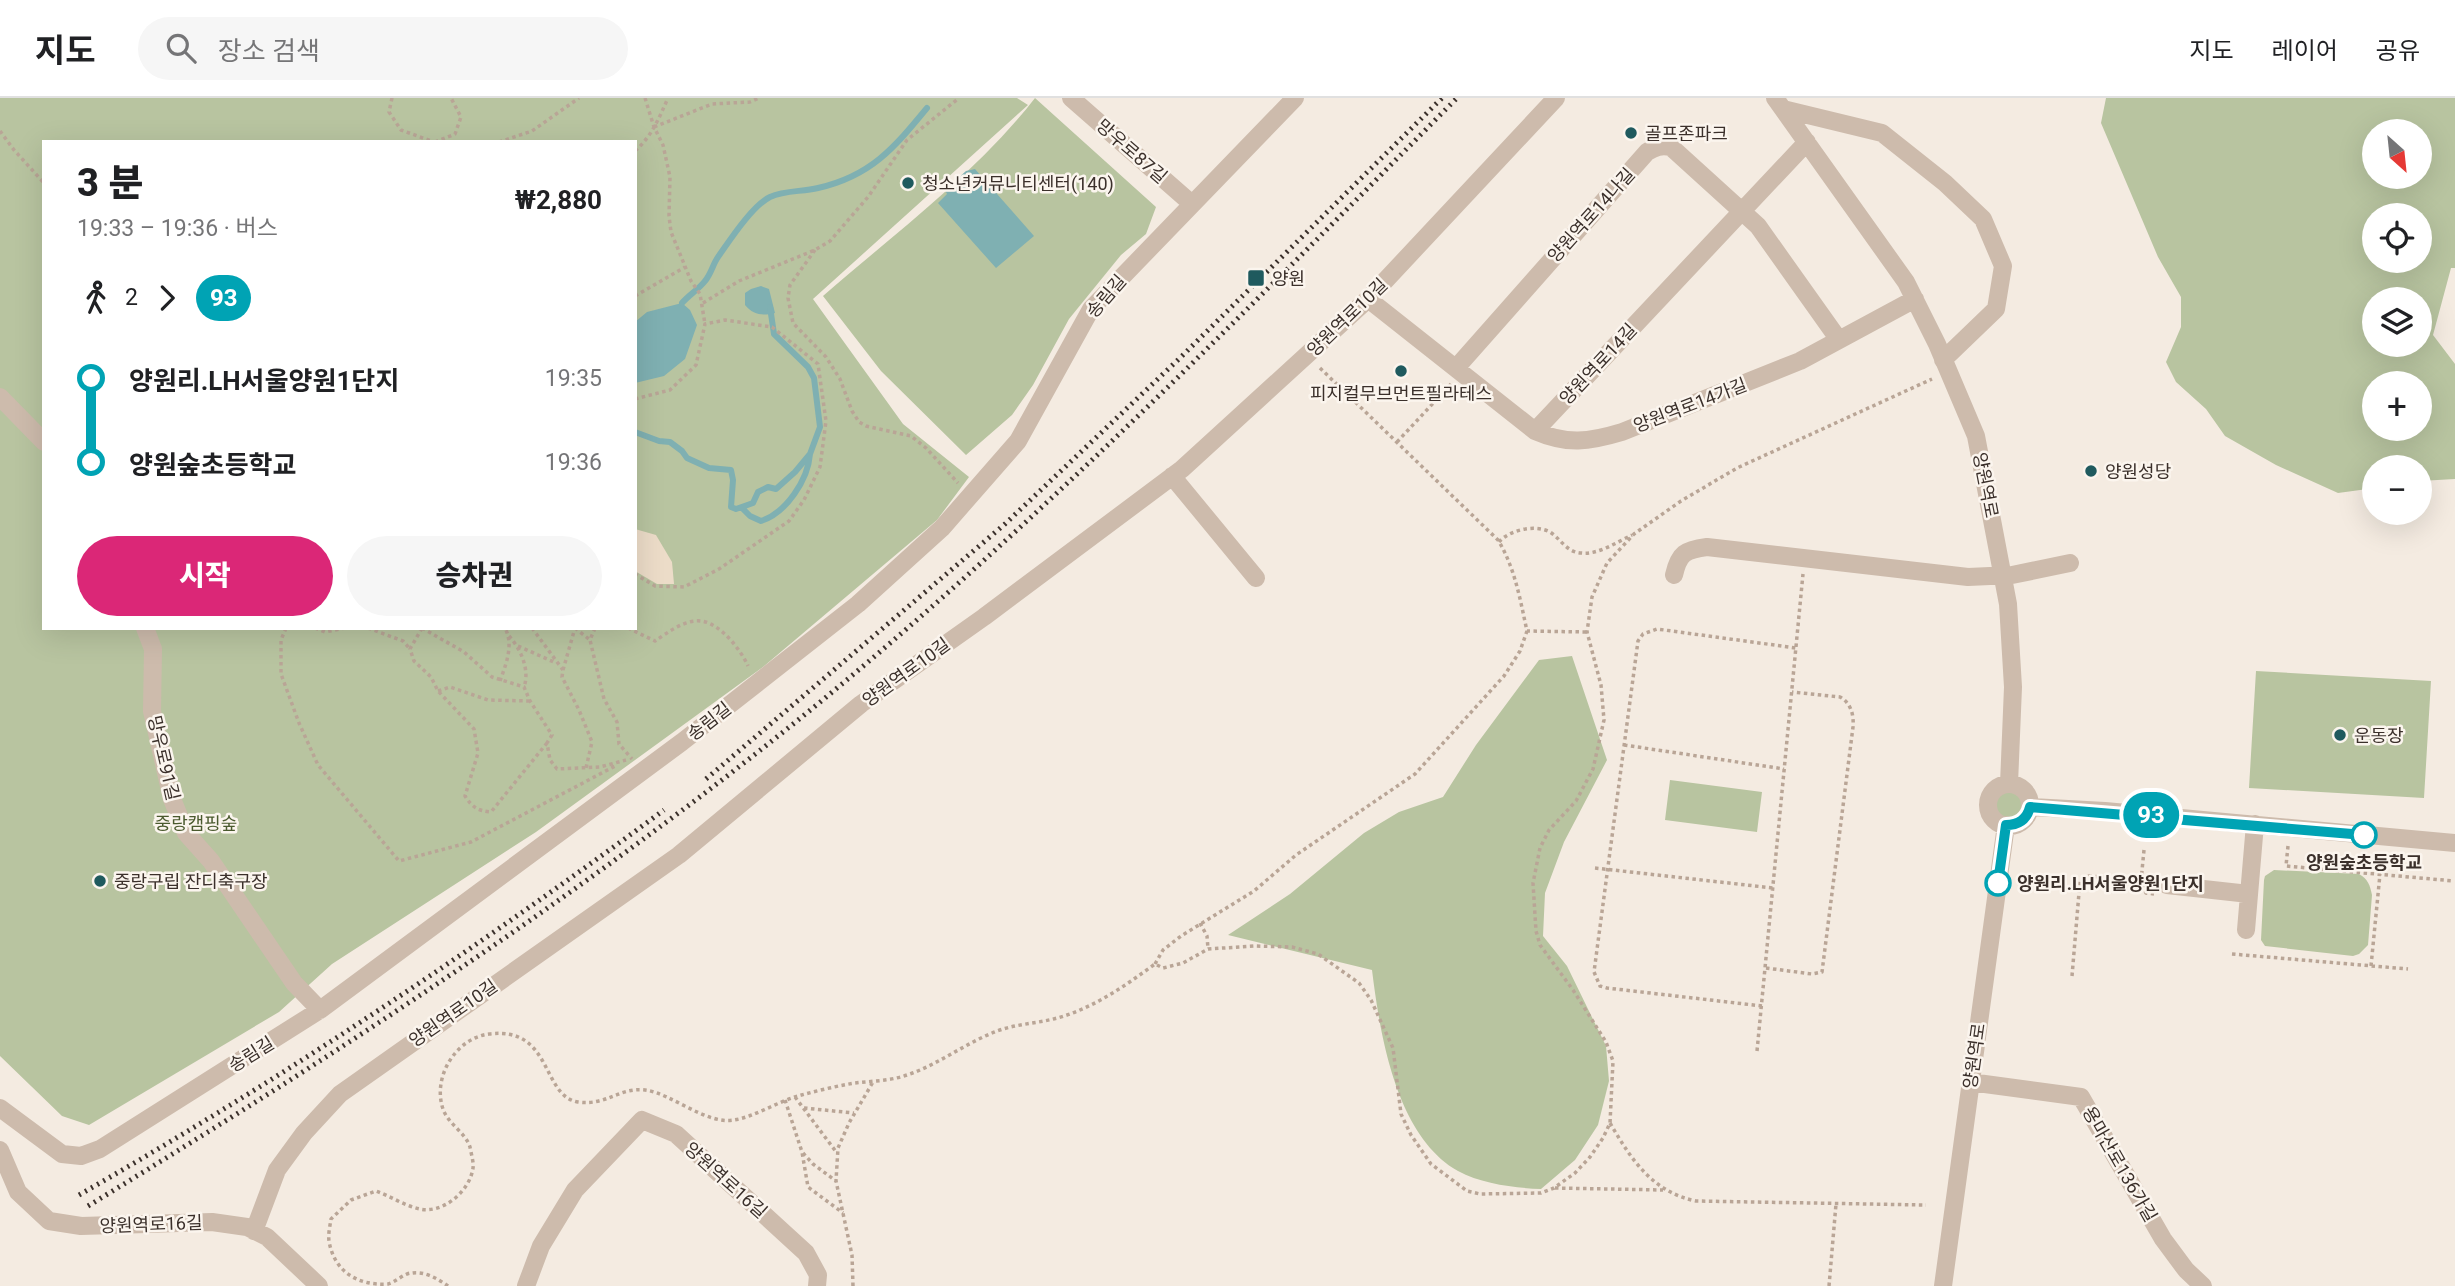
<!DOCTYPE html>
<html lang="ko">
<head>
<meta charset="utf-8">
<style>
	body { margin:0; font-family:Roboto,"Noto Sans KR",sans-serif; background:#f6f6f6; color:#202124; height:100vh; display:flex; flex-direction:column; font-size:26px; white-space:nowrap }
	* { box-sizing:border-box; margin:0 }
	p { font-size:23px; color:#757577 }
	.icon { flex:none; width:38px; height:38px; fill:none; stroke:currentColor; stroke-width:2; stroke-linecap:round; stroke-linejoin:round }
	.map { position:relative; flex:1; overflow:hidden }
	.sheet { position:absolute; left:42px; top:42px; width:595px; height:490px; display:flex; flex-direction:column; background:#fff; border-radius:0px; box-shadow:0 7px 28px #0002 }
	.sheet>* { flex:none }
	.badge { padding:0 14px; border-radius:23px; font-size:24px; line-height:46px }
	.needle { width:46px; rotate:153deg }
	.controls { position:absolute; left:2362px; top:21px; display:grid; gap:14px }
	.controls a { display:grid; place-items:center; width:70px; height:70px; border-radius:50%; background:#fff; box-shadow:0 7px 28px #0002; font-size:35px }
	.map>.badge { position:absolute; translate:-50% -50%; box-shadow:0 0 0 4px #fff }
	.legs { display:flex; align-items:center; gap:10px; height:77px; padding:0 35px; font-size:23px }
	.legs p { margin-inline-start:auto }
	.headline { display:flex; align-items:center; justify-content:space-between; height:119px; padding:0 35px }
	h1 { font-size:38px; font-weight:800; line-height:52px }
	.button { display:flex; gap:14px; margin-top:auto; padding:14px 35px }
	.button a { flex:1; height:80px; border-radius:42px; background:#db2777; color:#fff; font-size:28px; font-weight:800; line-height:80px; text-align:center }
	.button a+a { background:#f6f6f6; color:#202124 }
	ul { padding:0 35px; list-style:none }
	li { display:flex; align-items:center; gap:24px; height:84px; font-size:26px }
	li i { display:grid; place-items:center; width:10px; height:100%; margin:0 9px; background:currentColor }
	li i::after { content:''; width:18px; height:18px; margin:-9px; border:5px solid; border-radius:50%; background:#fff }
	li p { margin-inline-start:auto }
	li:first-child i { background:linear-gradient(#0000 50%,currentColor 0) }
	li:last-child i { background:linear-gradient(currentColor 50%,#0000 0) }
	header { display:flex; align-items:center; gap:42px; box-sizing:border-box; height:98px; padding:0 35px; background:#fff; border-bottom:2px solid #e0e0e0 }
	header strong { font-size:33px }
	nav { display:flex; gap:38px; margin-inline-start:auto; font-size:24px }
	.search { width:490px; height:63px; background:#f6f6f6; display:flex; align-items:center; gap:18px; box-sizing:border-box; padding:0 24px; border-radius:38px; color:#757577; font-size:26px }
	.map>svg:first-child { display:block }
</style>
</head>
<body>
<header>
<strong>지도</strong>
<div class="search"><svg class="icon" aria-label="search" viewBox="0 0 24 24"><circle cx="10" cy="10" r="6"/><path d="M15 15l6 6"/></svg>장소 검색</div>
<nav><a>지도</a><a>레이어</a><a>공유</a></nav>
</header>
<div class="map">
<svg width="2455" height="1188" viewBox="0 0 2455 1188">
	<rect width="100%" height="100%" fill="#f4ebe1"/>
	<!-- green -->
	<path fill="#b8c4a0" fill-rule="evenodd" d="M0 0H1017L1028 7 813 201 903 326 969 379 937 422 763 569 536 734 332 866 279 914 89 1027 62 1018 0 958ZM44 44H635V530H44Z
		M1035 0 1156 109 1146 136 1121 157 1069 221 1033 287 1012 317 966 357 881 273 823 198C894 136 977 75 1035 0Z
		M2106 0H2455V170H2451L2433 237 2455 266V381L2420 383V369H2375V390L2338 395 2276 367 2225 338 2206 311 2176 284 2166 264 2181 229V199L2158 159 2101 25ZM2375 33H2420V79H2375ZM2375 117H2420V163H2375ZM2375 201H2420V247H2375ZM2375 285H2420V331H2375Z
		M1572 558 1607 662 1564 744 1545 795 1543 838 1567 868 1606 948 1609 983 1598 1027 1575 1062 1541 1091C1515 1090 1482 1086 1458 1073 1396 1038 1380 937 1372 872L1228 837 1290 796 1364 735 1399 714 1443 699 1476 647 1539 562Z
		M2256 573 2431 583 2424 700 2249 690Z
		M1670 682 1762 694 1757 734 1665 722Z
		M1995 707a14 14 0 1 1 28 0a14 14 0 1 1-28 0Z
		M2274 772 2359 776C2368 781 2370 787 2372 797L2368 847 2359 856 2353 858 2265 848 2261 842 2264 782 2265 778Z"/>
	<!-- plaza -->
	<path fill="#ecdcc8" d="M635 431 656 437 672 464 674 486H657L635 473Z"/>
	<!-- water -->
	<path fill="#7fb0b2" d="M975 71 1034 138 996 170 938 105 947 96 945 92 966 73Z
		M761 188 769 191 775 215C763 218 753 217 745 207V195L751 191Z
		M682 205 690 212 697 227 685 261 664 278 635 285V224L647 214Z"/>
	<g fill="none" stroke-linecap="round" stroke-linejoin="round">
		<!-- stream -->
		<path stroke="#7fb0b2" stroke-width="6" d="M682 205C689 197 699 191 705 183 711 176 713 166 718 159 730 142 752 108 770 99 785 92 802 94 818 90 871 78 894 50 927 10
			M635 334 659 343 670 344 682 353 687 360 709 370 731 372 733 382 731 409 736 411 753 405 758 394 768 389 776 391 795 374 810 356 820 329 814 280 808 269 774 236 770 209
			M742 410 750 418 761 423C786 415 808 382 810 356"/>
		<!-- path -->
		<path stroke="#b9a596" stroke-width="3.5" stroke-dasharray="3.5 3.5" stroke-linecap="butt" d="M392 0 389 14 401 32 434 44
			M645 0 654 29 663 47 670 79 669 118 671 134 691 183 700 196 705 226
			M654 29 712 6 750 4 759 0
			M0 33 14 52 44 85
			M435 44 455 36 461 19 451 0
			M499 44 532 33 579 0
			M635 53C652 38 659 20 668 0
			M815 152 790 187 788 200 793 225 826 259 840 281 852 313 859 324 866 328 911 338 926 350 958 385
			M635 198 685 169
			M703 205 739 183 815 152 830 143 868 99 907 42 959 0
			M1320 270 1498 442C1515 470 1520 501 1527 533L1587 534
			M635 301 670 292 696 267 705 226 725 222 772 229 818 266 826 323 820 369 804 402 789 423 719 471 684 489 655 488 635 476
			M1397 344 1451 286
			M1499 444C1509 432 1535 426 1550 434 1561 441 1566 454 1581 455 1598 457 1617 444 1632 437
			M286 530 281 542V576L299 625 318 667 399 763 471 744 617 667
			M315 530 325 534 345 530
			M368 530 403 543 410 551
			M422 530 410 551 414 563 431 579 438 593 474 631 478 655 465 698C472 709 478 713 491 714L547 645
			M422 530 464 554 492 579 524 589 530 603 552 637 547 645 550 662 557 671 600 669 626 662
			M532 530 563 572 562 579 579 612 592 644 586 670
			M575 530 590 542
			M595 530 590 542 604 601 617 624 619 646 632 661
			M628 530 655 543C667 535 685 521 701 523 720 525 741 552 748 568
			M509 538C521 551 530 572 524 589
			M518 548 556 565
			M563 572 575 530
			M500 583C506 566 514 547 505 530
			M438 593 450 589 488 602 530 603
			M1624 647 1784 671
			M2288 748 2286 768 2454 783
			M2144 752 2141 783 2146 795 2154 796
			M1595 770 1773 790
			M1200 825 1207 838 1208 851
			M2232 856 2408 871
			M1155 866 1163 852 1181 838 1254 793 1296 757 1415 676 1504 578 1520 553 1527 533
			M2371 868 2380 776
			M1766 870 1812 876 1822 874 1853 629C1854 617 1851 605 1840 599L1792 594
			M2072 878 2080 783 2089 778 2141 783
			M1762 908 1607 890 1600 888 1594 874 1638 543 1643 536 1657 531 1796 550
			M1757 953 1803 476
			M795 999 837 1055
			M785 1002 802 1054 808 1089 843 1115
			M804 1010 854 1015
			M1610 1025C1631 1061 1652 1094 1696 1103L1926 1107
			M803 1055 813 1066 836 1083
			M1555 1090 1663 1092
			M448 1188C438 1181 425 1173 412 1175 404 1175 396 1184 388 1186 357 1188 334 1173 329 1143 328 1136 330 1128 331 1121L351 1102 376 1093C390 1098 405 1108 420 1111 443 1116 470 1093 473 1070 474 1065 471 1055 470 1049 466 1035 448 1026 443 1011 432 979 456 940 489 936 553 928 541 998 578 1004 607 1008 619 989 645 992 671 995 706 1027 734 1022 754 1019 777 1004 798 998 816 993 836 988 855 985 872 983 890 983 907 977 937 967 963 947 992 935 1015 925 1040 926 1064 918 1098 907 1126 887 1155 866L1163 870 1183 865 1208 851 1255 848 1292 849 1318 856 1359 885 1371 902 1393 950 1401 1016 1411 1037 1431 1066 1467 1093 1480 1096 1541 1095 1554 1090 1575 1075 1590 1059 1603 1040 1610 1025 1613 963 1606 944 1573 892 1540 847 1536 833 1533 785 1540 750 1549 732 1576 703 1593 671 1604 622 1601 587 1587 534 1592 499 1607 465 1634 436 1681 403 1737 370 1932 281
			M853 1188 852 1157 836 1083 838 1050 849 1025 873 984
			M1829 1188 1836 1106"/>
		<!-- minor -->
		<path stroke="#cdbbac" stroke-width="18" d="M1071 0 1192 106
			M1775 0 1906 184 1937 246 1976 338 2008 506 2013 589 2009 686
			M1783 11 1882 35 1945 85 1983 121 2003 168 1996 211 1943 262
			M1368 201 1535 333C1567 347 1589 344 1622 334L1800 263 1915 201
			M1456 270 1647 54C1655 49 1661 47 1671 49L1758 128 1839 242
			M0 299 44 344
			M1535 333 1807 44
			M1172 378 1256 480
			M1674 477C1679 455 1685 452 1707 449L1968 479 2012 477 2070 465
			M145 530 153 551 152 613 172 701 186 735 211 763 294 885 320 912
			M1988 707a21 21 0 1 1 42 0a21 21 0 1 1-42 0Z
			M2030 709 2105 713 2455 745
			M2167 787 2249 796
			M2246 832 2255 726
			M1970 984 2081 999 2163 1141 2186 1172 2203 1188
			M0 1010 62 1056 81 1058 100 1051 320 912 682 644 858 506 942 430 1018 343 1091 211 1295 0
			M0 1052 18 1094 49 1123 81 1128 212 1124 247 1129 267 1139 319 1188
			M254 1133 277 1072 304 1035 340 996 679 757 861 606 984 519 1182 371 1368 201 1556 0
			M526 1188 541 1148 575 1092 642 1022 676 1036 806 1155 818 1177 817 1188
			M1943 1188 2006 727"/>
		<!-- rail -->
		<path stroke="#3b302b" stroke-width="5" stroke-dasharray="2 5" stroke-linecap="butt" d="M706 681 1005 426 1182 258 1442 0
			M79 1097C282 981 476 851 664 712
			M88 1108C340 954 589 793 819 605 1046 418 1251 208 1457 0"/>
	</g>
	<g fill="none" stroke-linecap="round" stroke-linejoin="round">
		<!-- line-1 casing -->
		<g stroke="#fff" stroke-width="16">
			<path id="line-1" d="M1998 785 2006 727C2019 727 2027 721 2030 709L2364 737"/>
		</g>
		<!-- line-1 -->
		<use href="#line-1" stroke="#00a3b4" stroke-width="10"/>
	</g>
	<!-- markers -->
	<g fill="#1f5a5e" stroke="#fbf5ee" stroke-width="2.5">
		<circle cx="1631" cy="35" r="7"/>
		<circle cx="908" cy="85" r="7"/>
		<rect x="1247" y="171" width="18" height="18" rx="3.5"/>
		<circle cx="1401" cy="273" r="7"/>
		<circle cx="2091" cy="373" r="7"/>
		<circle cx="2340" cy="637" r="7"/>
		<circle cx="100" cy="783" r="7"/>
	</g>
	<g fill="#fff" stroke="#00a3b4" stroke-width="3.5">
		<circle cx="2364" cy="737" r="12"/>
		<circle cx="1998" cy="785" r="12"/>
	</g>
	<g text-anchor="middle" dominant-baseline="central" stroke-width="5" stroke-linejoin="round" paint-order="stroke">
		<!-- poi labels -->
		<g font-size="18" fill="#3b302b" stroke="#fbf5ee" text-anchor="start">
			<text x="1645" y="35">골프존파크</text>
			<text x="922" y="85">청소년커뮤니티센터(140)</text>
			<text x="1272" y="180">양원</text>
			<text x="1401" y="295" text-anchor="middle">피지컬무브먼트필라테스</text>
			<text x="2105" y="373">양원성당</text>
			<text x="2354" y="637">운동장</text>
			<text x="114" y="783">중랑구립 잔디축구장</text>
		</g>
		<!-- street labels -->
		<g font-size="18" fill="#3b302b" stroke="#fbf5ee">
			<text transform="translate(1132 53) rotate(41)">망우로87길</text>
			<text transform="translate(1591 117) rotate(-48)">양원역로14나길</text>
			<text transform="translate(1106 198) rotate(-49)">송림길</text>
			<text transform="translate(1347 219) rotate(-44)">양원역로10길</text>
			<text transform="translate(1598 266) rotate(-47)">양원역로14길</text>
			<text transform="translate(1690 307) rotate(-21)">양원역로14가길</text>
			<text transform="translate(1986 387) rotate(79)">양원역로</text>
			<text transform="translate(906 574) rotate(-36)">양원역로10길</text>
			<text transform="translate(709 623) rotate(-38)">송림길</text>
			<text transform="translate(164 660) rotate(77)">망우로91길</text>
			<text transform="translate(453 915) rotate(-35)">양원역로10길</text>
			<text transform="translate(251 956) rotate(-32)">송림길</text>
			<text transform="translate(1974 958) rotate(-82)">양원역로</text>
			<text transform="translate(2120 1066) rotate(60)">용마산로136가길</text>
			<text transform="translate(726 1082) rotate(42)">양원역로16길</text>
			<text transform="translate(151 1126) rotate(-2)">양원역로16길</text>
		</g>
		<!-- park labels -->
		<g font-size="18" fill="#4a5a2e" stroke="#fbf5ee">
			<text x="196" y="725">중랑캠핑숲</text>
		</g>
		<!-- stop labels -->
		<g font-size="18" font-weight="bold" fill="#3b302b" stroke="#fbf5ee">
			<text x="2364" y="764">양원숲초등학교</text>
			<text x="2017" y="785" text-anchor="start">양원리.LH서울양원1단지</text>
		</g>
	</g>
</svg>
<div class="controls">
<a><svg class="needle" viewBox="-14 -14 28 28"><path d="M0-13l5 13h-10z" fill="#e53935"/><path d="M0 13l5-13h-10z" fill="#757577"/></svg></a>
<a><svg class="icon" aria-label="locate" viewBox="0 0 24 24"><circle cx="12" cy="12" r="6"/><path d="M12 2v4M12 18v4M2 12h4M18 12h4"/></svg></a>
<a><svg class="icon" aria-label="layers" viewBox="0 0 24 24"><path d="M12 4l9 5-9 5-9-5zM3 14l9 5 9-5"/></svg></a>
<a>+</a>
<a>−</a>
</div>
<b class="badge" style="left:2151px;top:717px;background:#00a3b4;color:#fff">93</b>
<section class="sheet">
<div class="headline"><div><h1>3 분</h1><p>19:33 – 19:36 · 버스</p></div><b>₩2,880</b></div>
<div class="legs"><svg class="icon" aria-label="walk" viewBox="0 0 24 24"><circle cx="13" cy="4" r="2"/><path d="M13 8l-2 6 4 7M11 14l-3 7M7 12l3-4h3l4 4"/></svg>2<svg class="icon" aria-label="forward" viewBox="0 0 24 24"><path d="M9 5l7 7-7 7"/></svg><b class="badge" style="background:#00a3b4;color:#fff">93</b></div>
<ul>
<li><i style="color:#00a3b4"></i><b>양원리.LH서울양원1단지</b><p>19:35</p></li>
<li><i style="color:#00a3b4"></i><b>양원숲초등학교</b><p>19:36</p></li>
</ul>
<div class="button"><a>시작</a><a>승차권</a></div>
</section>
</div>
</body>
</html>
